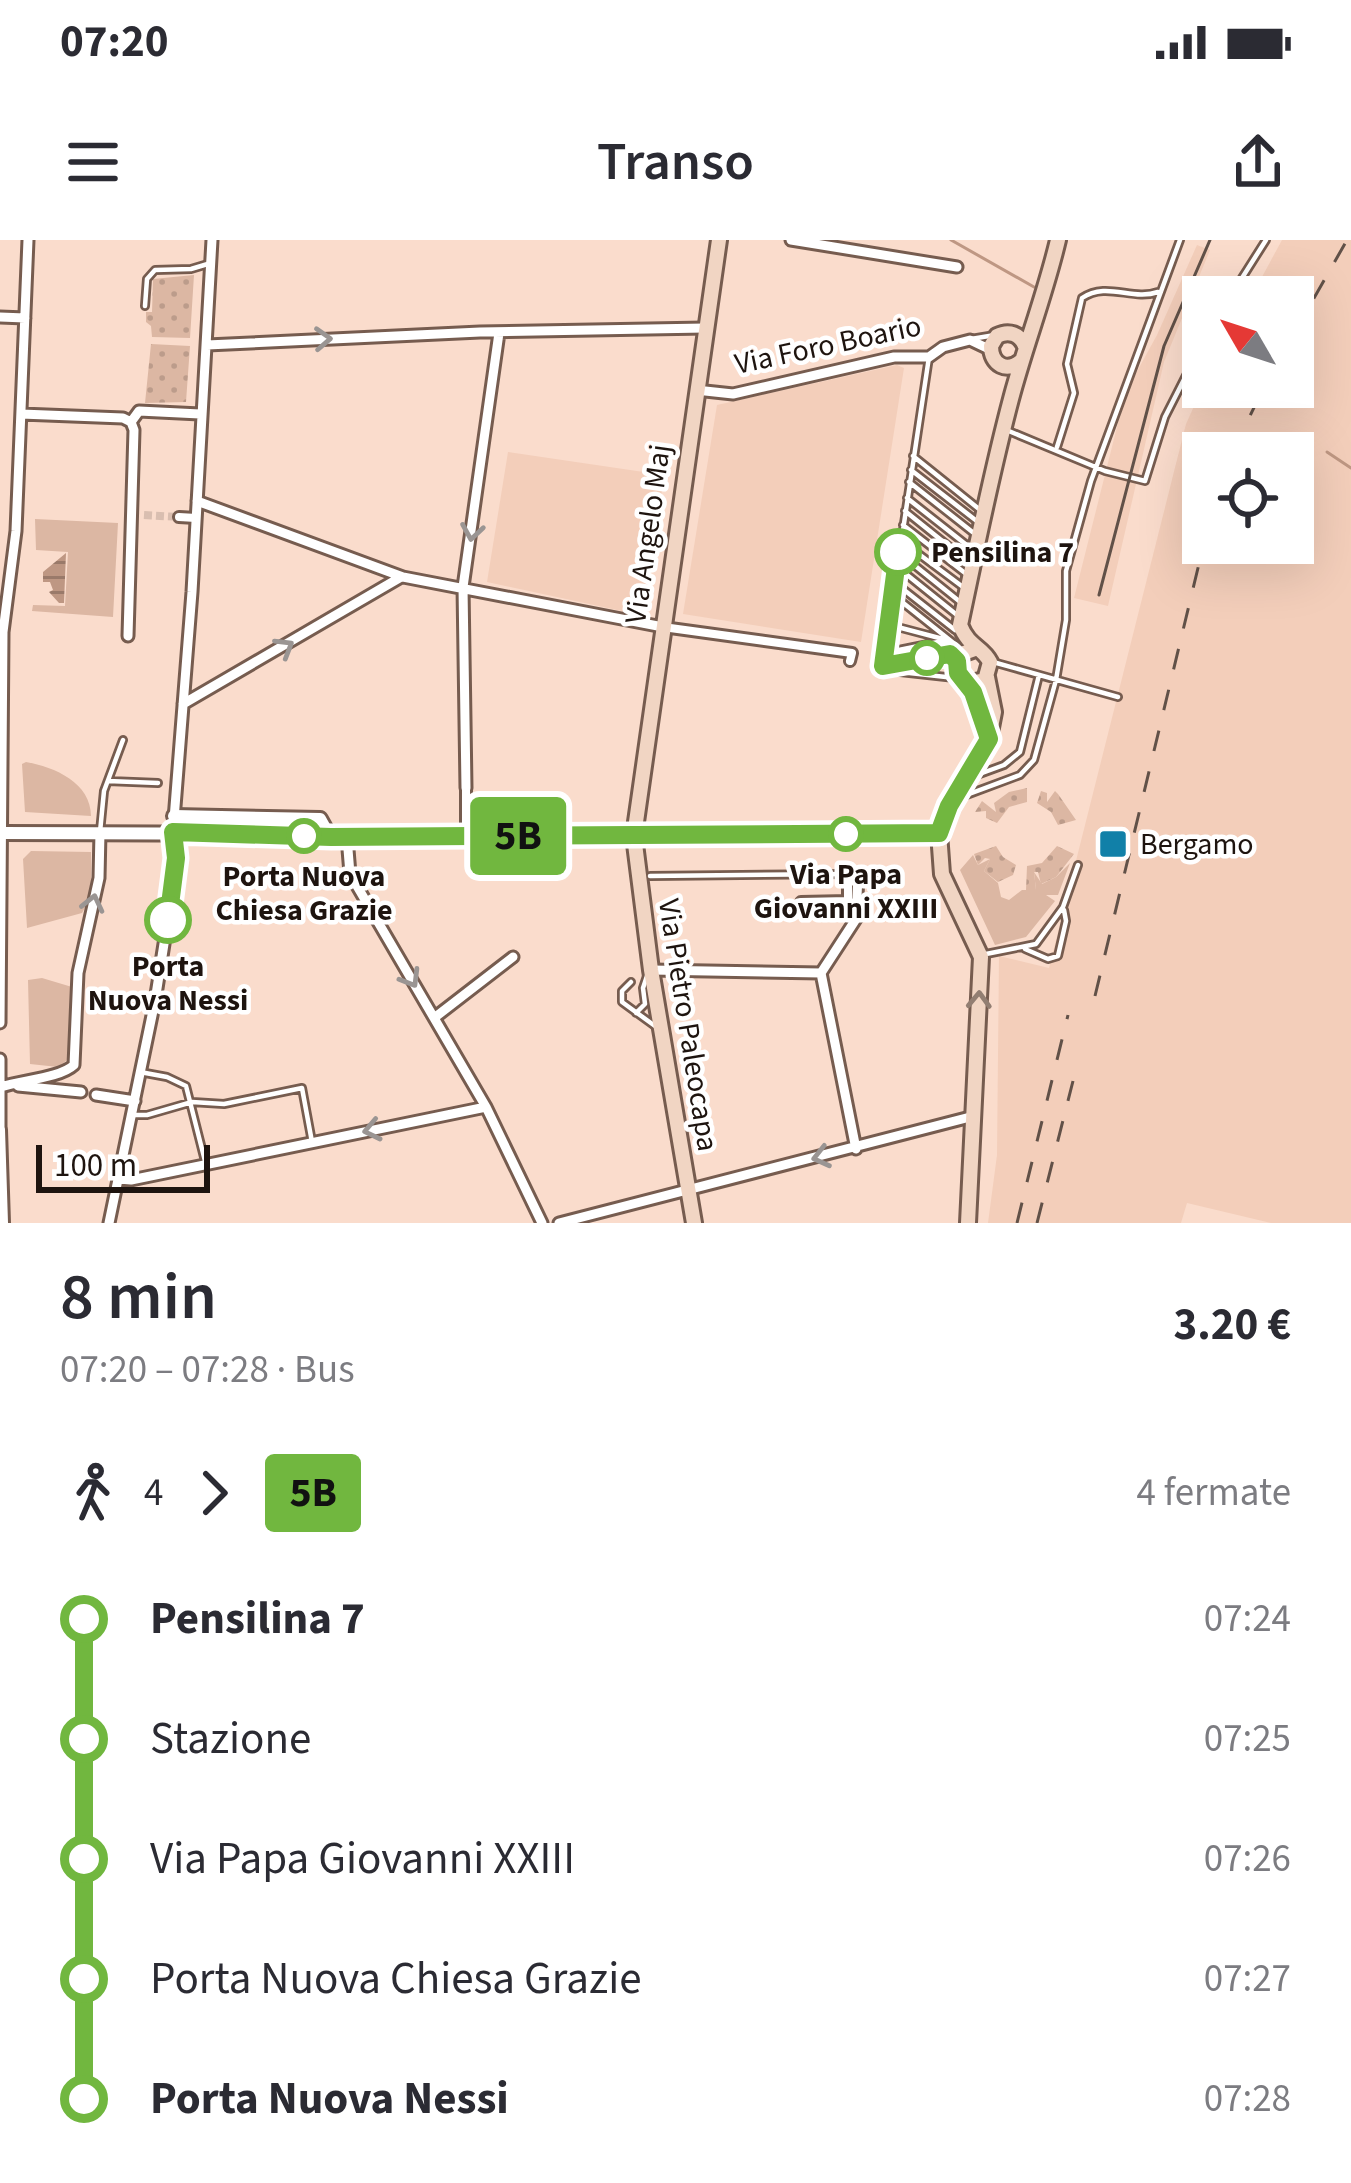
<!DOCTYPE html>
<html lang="it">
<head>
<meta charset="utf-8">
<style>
	body { margin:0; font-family:"Source Sans 3",sans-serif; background:#f2f2f3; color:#2b2b33; height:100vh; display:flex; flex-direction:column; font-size:45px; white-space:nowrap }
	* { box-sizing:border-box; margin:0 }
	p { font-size:39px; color:#7c7c81 }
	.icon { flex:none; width:66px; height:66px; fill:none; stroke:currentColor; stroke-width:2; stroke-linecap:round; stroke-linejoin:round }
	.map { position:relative; height:983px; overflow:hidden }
	.details { display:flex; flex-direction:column; background:#fff; flex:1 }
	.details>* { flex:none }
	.badge { padding:0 24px; border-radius:9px; font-size:42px; line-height:78px }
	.needle { width:78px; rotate:309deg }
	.fabs { position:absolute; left:1182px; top:36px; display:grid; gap:24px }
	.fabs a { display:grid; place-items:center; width:132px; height:132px; border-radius:0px; background:#fff; box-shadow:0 12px 48px #0002; font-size:60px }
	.scale { position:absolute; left:36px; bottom:30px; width:174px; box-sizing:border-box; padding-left:12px; border:6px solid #1e140f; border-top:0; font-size:33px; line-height:42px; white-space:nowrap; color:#1e140f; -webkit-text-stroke:9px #fff; paint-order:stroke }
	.map>.badge { position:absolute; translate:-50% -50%; box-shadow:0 0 0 6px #fff }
	.legs { display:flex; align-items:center; gap:18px; height:132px; padding:0 60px; font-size:39px }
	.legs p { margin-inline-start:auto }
	.headline { display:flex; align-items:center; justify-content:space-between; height:204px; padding:0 60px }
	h1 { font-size:66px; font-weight:600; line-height:90px }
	ul { padding:0 60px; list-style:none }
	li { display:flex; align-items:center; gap:42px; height:120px; font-size:45px }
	li i { display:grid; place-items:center; width:18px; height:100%; margin:0 15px; background:currentColor }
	li i::after { content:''; width:30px; height:30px; margin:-15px; border:9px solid; border-radius:50%; background:#fff }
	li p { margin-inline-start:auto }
	li:first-child i { background:linear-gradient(#0000 50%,currentColor 0) }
	li:last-child i { background:linear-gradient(currentColor 50%,#0000 0) }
	.status { display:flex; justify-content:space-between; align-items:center; height:84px; padding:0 60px; background:#fff; direction:ltr }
	.status svg { height:33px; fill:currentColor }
	header { display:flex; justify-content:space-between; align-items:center; height:156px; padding:0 60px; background:#fff; font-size:54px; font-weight:600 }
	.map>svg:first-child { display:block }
</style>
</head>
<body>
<div class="status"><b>07:20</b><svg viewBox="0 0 49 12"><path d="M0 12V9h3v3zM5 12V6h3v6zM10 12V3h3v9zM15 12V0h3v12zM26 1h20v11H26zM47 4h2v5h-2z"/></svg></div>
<header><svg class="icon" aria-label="menu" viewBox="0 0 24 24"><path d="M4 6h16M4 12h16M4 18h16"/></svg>Transo<svg class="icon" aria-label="share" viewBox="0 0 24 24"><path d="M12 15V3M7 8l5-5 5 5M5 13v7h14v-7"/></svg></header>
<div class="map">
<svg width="1351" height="983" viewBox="0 0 1351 983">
	<defs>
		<pattern id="grass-dots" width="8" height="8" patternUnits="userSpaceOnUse" patternTransform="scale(3)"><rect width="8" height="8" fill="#dcb7a3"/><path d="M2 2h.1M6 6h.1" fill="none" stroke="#bc9c8b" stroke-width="1.8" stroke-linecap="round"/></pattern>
		<pattern id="water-rules" width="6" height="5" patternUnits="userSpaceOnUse" patternTransform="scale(3)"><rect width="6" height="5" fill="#be9783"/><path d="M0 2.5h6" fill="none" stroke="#9a7a6a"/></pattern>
	</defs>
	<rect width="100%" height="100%" fill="#fadccc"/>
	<!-- built -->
	<path fill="#f3ceba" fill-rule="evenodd" d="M1282 0H1351V983H1271L1187 963 1181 983H988L997 915 999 716 1049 728 1186 184 1203 146 1293 147V57H1251ZM1203 213H1293V303H1203Z
		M1197 5 1210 10 1164 122 1108 366 1074 358 1119 179 1135 135 1157 95Z
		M897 125 904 128 861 402 683 374 717 165Z
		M508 212 664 235 645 376 487 342Z"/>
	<!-- grass -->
	<path fill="url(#grass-dots)" d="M194 35 190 98 152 97 151 86 146 82V72H152L153 39Z
		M151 104 190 106 186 162 145 163Z
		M1027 548V562L1009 567 997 583 986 578V571L975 572 982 561 996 572 994 563 1009 552Z
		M1041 551 1047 553V562L1055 551 1058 554 1076 580 1058 585 1051 572 1037 563Z
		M996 606 1003 617 1016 625 1013 635 998 642 984 631 990 619 985 618 978 625 974 614Z
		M1057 606 1074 614 1056 637 1041 644 1038 632H1034L1036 650H1026L1027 626 1042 623Z"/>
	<!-- park -->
	<path fill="#dcb7a3" d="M35 279 118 283 113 377 32 371 33 365 65 366 68 312 36 310Z
		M26 522C55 527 91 543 91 576L25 572 22 524Z
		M31 611 91 612V657L82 673 27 688 23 619Z
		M973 615 978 625 990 619 984 631 998 643 1001 657 1009 660 1022 650H1036L1034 632 1042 644 1056 637 1070 623 1058 655H1046L1055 661 1026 697 995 705 960 630Z
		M42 738 72 747 70 818 58 827 30 824 28 740Z"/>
	<!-- water -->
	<path fill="url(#water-rules)" d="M66 313 64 363H59L49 352 53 350 50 342H43V332Z"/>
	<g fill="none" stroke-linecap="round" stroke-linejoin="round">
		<!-- stream -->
		<path stroke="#be9783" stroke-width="3" d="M951 0 1034 47
			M1327 212 1351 228"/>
		<!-- pedestrian-tunnel -->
		<path stroke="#d9beb0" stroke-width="8" stroke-dasharray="8 4" stroke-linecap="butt" d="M144 275 179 277"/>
		<!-- service casing -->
		<g stroke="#765c4f" stroke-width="10">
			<path id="service" d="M1230 57 1266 0
				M145 66 147 39 155 30 191 29 211 23
				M971 99 995 95
				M929 117 882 430 955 438
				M1004 189 1105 231 1145 241 1165 177 1203 102
				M1057 207 1074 153 1067 124 1082 58C1107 41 1132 61 1158 52
				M913 216 979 269
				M911 230 978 282
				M909 242 975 294
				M907 258 973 310
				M905 271 971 324
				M903 285 965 333
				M900 300 963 347
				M898 312 959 361
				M896 326 957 375
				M894 342 955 390
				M892 354 956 405
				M890 385 943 399
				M884 413 948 400
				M993 422 1118 457
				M883 426 949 414 953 417
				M970 448 984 488
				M974 536 1004 525 1020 512 1039 435
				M108 541 158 543
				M961 557 1020 535 1034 520 1056 440 1066 380V331L1091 241 1180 0
				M100 592 104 551 123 500
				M859 634H881
				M650 636 848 634
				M1025 709 1048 719 1058 716 1066 681 1064 670
				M986 714 1036 704 1063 667 1078 625
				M631 742 622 751V762L655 786
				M636 773 645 764 643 748 647 736
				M140 832 167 837 186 846 205 921
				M133 875H147L192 862 224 864 302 848 312 902"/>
		</g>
		<!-- pedestrian casing -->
		<g stroke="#765c4f" stroke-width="14">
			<path id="pedestrian" d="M179 277 196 278
				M663 387 852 413 850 421
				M466 548V594
				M801 662 848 661V634
				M1 890 4 983"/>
		</g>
		<!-- minor casing -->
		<g stroke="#765c4f" stroke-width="15">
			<path id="minor" d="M791 0 957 27
				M0 77 25 78
				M207 105 480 92 705 88
				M696 150 733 154 894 117H929L943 107 970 100 991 110
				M21 174 123 178 131 182 139 171 200 174
				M197 261 403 337 663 387
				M128 396 134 190 131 182
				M183 464 401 337
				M466 548 463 347 499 93
				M347 597 350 634 486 867 542 983
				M651 730 821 733
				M434 778 513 717
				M0 783 3 392 16 291 28 0
				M0 819V890
				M18 846 81 852
				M1 847C22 840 60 838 74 825L78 733 99 638 100 592
				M96 855 135 861
				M856 909 821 733 856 679 858 634
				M119 939 131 940 486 867
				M109 983 155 761 175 634 173 592 192 352 212 0
				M559 983 974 876"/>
		</g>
		<!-- tertiary casing -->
		<g stroke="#765c4f" stroke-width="18">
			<path id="tertiary" d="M174 576 320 579 330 597
				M0 593C313 593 626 598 939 593"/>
		</g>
		<!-- secondary casing -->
		<g stroke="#765c4f" stroke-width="20">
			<path id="secondary" d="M1021 121C1007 133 991 125 991 106L997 96C1009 90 1020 94 1025 106
				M975 409 961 414 957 424 959 436 970 443 985 440 990 422C982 406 969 408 960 385 976 310 991 234 1011 159 1025 106 1045 55 1058 0
				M694 983 651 730 634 596 719 0
				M968 983 981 717 942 634 939 593 949 566 988 503 994 472 987 437"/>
		</g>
		<!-- service -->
		<use href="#service" stroke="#fff" stroke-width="4.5"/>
		<!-- pedestrian -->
		<use href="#pedestrian" stroke="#fff" stroke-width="8"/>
		<!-- minor -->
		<use href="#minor" stroke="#fff" stroke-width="9"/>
		<!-- tertiary -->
		<use href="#tertiary" stroke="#fff" stroke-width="12"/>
		<!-- secondary -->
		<use href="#secondary" stroke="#f1d5c3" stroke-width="14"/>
		<!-- tram -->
		<path stroke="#615148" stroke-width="3" d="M1099 355 1164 106 1210 0"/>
		<!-- rail -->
		<path stroke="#615148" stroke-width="3" stroke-dasharray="21 21" stroke-linecap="butt" d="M1293 95 1347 0
			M1232 213 1264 147
			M1095 756 1204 303
			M1017 983 1068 775
			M1037 983 1073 841"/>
	</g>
	<!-- one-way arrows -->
	<defs><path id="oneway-chevron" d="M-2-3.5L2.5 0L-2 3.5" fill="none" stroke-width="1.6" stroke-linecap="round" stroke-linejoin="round" transform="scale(3)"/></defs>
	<g stroke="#9a9593">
		<use href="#oneway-chevron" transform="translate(323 99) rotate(-3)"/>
		<use href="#oneway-chevron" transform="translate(472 292) rotate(99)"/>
		<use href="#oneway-chevron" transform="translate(285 407) rotate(-31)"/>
		<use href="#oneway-chevron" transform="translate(93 663) rotate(-77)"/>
		<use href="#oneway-chevron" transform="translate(411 739) rotate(59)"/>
		<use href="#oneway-chevron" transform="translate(372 890) rotate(168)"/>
		<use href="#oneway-chevron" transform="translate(821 917) rotate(166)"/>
	</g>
	<use stroke="#927e72" href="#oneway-chevron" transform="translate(979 760) rotate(-88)"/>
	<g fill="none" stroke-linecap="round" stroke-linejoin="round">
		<!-- line-1 casing -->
		<g stroke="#fff" stroke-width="27">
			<path id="line-1" d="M168 680 176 618 173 592 331 597 939 593 949 566 989 499 973 452 958 433 957 421 950 414 883 426 898 312"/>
		</g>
		<!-- line-1 -->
		<use href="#line-1" stroke="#71b73f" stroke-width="18"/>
	</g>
	<!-- markers -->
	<g fill="#fff" stroke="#71b73f" stroke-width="6">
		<circle cx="898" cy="312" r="21"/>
		<circle cx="927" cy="418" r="15"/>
		<circle cx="846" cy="594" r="15"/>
		<circle cx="304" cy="596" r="15"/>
		<circle cx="168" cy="680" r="21"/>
	</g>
	<rect fill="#1180a8" stroke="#fff" stroke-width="4.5" x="1098" y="589" width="30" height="30" rx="6"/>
	<g text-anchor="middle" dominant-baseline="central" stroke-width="9" stroke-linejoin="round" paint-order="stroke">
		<!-- street labels -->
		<g font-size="30" fill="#1e140f" stroke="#fff">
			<text transform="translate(828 105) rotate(-12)">Via Foro Boario</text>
			<text transform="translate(648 294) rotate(-82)">Via Angelo Maj</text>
			<text transform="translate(688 785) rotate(81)">Via Pietro Paleocapa</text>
		</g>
		<!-- stop labels -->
		<g font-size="30" font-weight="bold" fill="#1e140f" stroke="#fff">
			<text x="931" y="312" text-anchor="start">Pensilina 7</text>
			<text x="846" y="634">Via Papa<tspan x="846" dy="34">Giovanni XXIII</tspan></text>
			<text x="304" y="636">Porta Nuova<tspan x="304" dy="34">Chiesa Grazie</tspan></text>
			<text x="168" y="726">Porta<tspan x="168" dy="34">Nuova Nessi</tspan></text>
		</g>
		<!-- poi labels -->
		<g font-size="30" fill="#1e140f" stroke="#fff" text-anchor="start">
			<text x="1140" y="604">Bergamo</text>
		</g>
	</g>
</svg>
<div class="fabs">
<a><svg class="needle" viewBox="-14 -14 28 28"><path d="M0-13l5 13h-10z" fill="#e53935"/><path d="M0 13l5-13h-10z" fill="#7c7c81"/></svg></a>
<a><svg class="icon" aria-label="locate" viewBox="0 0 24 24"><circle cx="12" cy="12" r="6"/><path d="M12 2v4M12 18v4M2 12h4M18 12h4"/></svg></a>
</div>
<div class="scale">100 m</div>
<b class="badge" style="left:518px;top:596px;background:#71b73f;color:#111">5B</b>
</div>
<section class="details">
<div class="headline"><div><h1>8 min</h1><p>07:20 – 07:28 · Bus</p></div><b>3.20 €</b></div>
<div class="legs"><svg class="icon" aria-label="walk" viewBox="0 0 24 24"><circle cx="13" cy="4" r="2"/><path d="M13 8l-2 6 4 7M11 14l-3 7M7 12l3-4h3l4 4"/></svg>4<svg class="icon" aria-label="forward" viewBox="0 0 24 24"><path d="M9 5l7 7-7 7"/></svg><b class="badge" style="background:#71b73f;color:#111">5B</b><p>4 fermate</p></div>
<ul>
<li><i style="color:#71b73f"></i><b>Pensilina 7</b><p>07:24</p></li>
<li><i style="color:#71b73f"></i><span>Stazione</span><p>07:25</p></li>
<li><i style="color:#71b73f"></i><span>Via Papa Giovanni XXIII</span><p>07:26</p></li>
<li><i style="color:#71b73f"></i><span>Porta Nuova Chiesa Grazie</span><p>07:27</p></li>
<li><i style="color:#71b73f"></i><b>Porta Nuova Nessi</b><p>07:28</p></li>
</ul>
</section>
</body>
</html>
